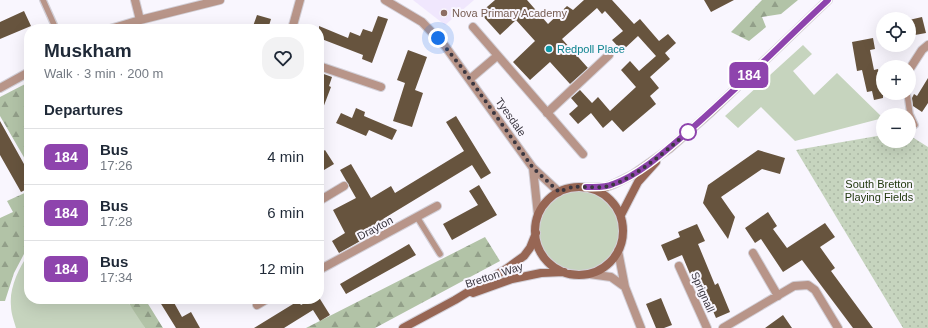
<!DOCTYPE html>
<html lang="en">
<head>
<meta charset="utf-8">
<style>
	body { margin:0; font-family:Helvetica,sans-serif; background:#f2f2f3; color:#1f2937; height:100vh; display:flex; flex-direction:column; font-size:15px; white-space:nowrap }
	* { box-sizing:border-box; margin:0 }
	p { font-size:13px; color:#747a83 }
	.icon { flex:none; width:22px; height:22px; fill:none; stroke:currentColor; stroke-width:2; stroke-linecap:round; stroke-linejoin:round }
	.map { position:relative; flex:1; overflow:hidden }
	.details { position:absolute; left:24px; top:24px; width:300px; height:280px; display:flex; flex-direction:column; background:#fff; border-radius:16px; box-shadow:0 4px 16px #0002 }
	.details>* { flex:none }
	.badge { padding:0 8px; border-radius:6px; font-size:14px; line-height:26px }
	.controls { position:absolute; left:876px; top:12px; display:grid; gap:8px }
	.controls a { display:grid; place-items:center; width:40px; height:40px; border-radius:50%; background:#fff; box-shadow:0 4px 16px #0002; font-size:20px }
	.you { position:absolute; width:20px; height:20px; margin:-10px; border:3px solid #fff; border-radius:50%; background:#1a73e8; box-shadow:0 0 0 6px #1a73e833 }
	.map>.badge { position:absolute; translate:-50% -50%; box-shadow:0 0 0 2px #fff }
	h2 { padding:0 20px; font-size:15px; line-height:36px }
	.round { display:grid; place-items:center; flex:none; width:42px; height:42px; border-radius:16px; background:#f2f2f3 }
	.headline { display:flex; align-items:center; justify-content:space-between; height:68px; padding:0 20px }
	h1 { font-size:19px; font-weight:600; line-height:30px }
	ul { padding:0; list-style:none }
	li { display:flex; align-items:center; gap:12px; height:56px; padding:0 20px; border-top:1px solid #e0e1e3 }
	li div { flex:1 }
	li b { display:block; font-size:15px }
	li em { font-style:normal }
	li .badge { min-width:44px; font-weight:700; text-align:center }
	.map>svg:first-child { display:block }
</style>
</head>
<body>
<div class="map">
<svg width="928" height="328" viewBox="0 0 928 328">
	<defs>
		<pattern id="forest-firs" width="22" height="20" patternUnits="userSpaceOnUse"><rect width="22" height="20" fill="#b2c3a7"/><path d="M5 1l3.5 6h-7zM16 11l3.5 6h-7z" fill="#929f89"/></pattern>
		<pattern id="park-dots" width="8" height="8" patternUnits="userSpaceOnUse"><rect width="8" height="8" fill="#c6d4be"/><path d="M2 2h.1M6 6h.1" fill="none" stroke="#abb7a4" stroke-width="1.8" stroke-linecap="round"/></pattern>
	</defs>
	<rect width="100%" height="100%" fill="#f9f6fe"/>
	<!-- built -->
	<path fill="#f0e7fd" d="M413 0H474L445 25Z"/>
	<!-- grass -->
	<path fill="#c6d4be" d="M803 45 812 54 793 71 814 95 837 73 883 118 795 141 761 107 738 128 725 116Z
		M535 231a44 44 0 1 1 88 0a44 44 0 1 1-88 0Z
		M29 253V299H125L139 316 145 328H16C14 321 11 313 11 306 9 288 19 268 29 253Z"/>
	<!-- forest -->
	<path fill="url(#forest-firs)" d="M762 0H798L781 14 762 17 766 27 749 41 731 32Z
		M29 82V166L0 116V97Z
		M29 191V252L24 254 14 273 5 301H0V218L13 212 7 201Z
		M485 237 500 261 375 328H306Z
		M126 299H145L163 328H145Z"/>
	<!-- park -->
	<path fill="url(#park-dots)" d="M883 135V141H909V135L928 147V328H903L796 150Z"/>
	<!-- building -->
	<path fill="#67543e" d="M495 0H527L548 24 567 6 573 10 584 0H612L634 24 640 19 659 41 668 34 676 43 665 53 670 59 650 77 659 88 650 96 656 104 623 132 612 120 603 128 591 113 578 124 569 114 578 106 571 98 580 90 592 103 598 97 610 111 636 87 621 70 630 61 639 71 656 56 638 36 622 51 612 40 623 31 605 11 602 14 597 8 562 39 588 68 570 84 550 62 530 80 513 62 535 41 516 20 500 35 480 13Z
		M704 0H734L711 12Z
		M24 11 31 26 0 39V22Z
		M257 15 271 19 268 29H252Z
		M378 16 388 19 372 63 362 59 363 55 319 38V26L348 38 350 32 360 36 363 29 372 32Z
		M922 17 926 33 915 35 914 30 909 31V20Z
		M873 38 875 49 870 50 874 70 878 69 883 90V98L874 100 872 91 867 92 862 70 857 71 852 42Z
		M408 50 427 57 415 90 423 93 412 127 393 121 405 83 397 80Z
		M321 73 332 77 329 86 331 87 320 116 319 78Z
		M928 78V103L922 112 913 106 912 98 914 94 917 96Z
		M356 108 365 112 364 116 397 130 392 140 369 130 366 136 336 123 341 113 352 118Z
		M456 116 491 173 481 179 472 165 383 219 386 223 369 232 371 235 339 253 332 241 345 233 333 210 356 198 340 170 351 164 371 198 391 186 395 193 464 151 446 122Z
		M0 121 29 173V188L21 192 0 155Z
		M325 150 334 164 319 173V154Z
		M758 150 785 158 780 174 762 169 721 197 735 217 728 239 703 203 708 185Z
		M479 185 497 215 452 240 443 224 478 205 469 191Z
		M768 212 777 226 773 229 787 248 825 223 835 237 820 247 835 268 831 271 873 328H853L802 260 783 272 761 239 755 243 745 228Z
		M697 224 705 241 698 244 715 285 718 283 730 312 716 318 704 290 698 293 682 255 668 261 661 245 680 237 678 232Z
		M409 244 416 255 346 294 340 284Z
		M661 298 672 325 664 328H656L646 304Z
		M158 299H172L182 317 191 312 200 328H176Z
		M312 299H320L330 315 320 321 313 310 284 328H254L298 301 301 305Z
		M783 315 792 328H765Z"/>
	<g fill="none" stroke-linecap="round" stroke-linejoin="round">
		<!-- lane casing -->
		<g stroke="#d3d0d8" stroke-width="8">
			<path id="lane" d="M43 0 56 29
				M907 93 910 114 915 125
				M417 217 440 254"/>
		</g>
		<!-- street casing -->
		<g stroke="#d3d0d8" stroke-width="10">
			<path id="street" d="M135 0 140 20
				M385 0 422 22 445 46 533 168 559 192
				M473 27 583 154
				M110 29 140 20 220 0
				M292 29 300 0
				M319 66 381 87
				M911 67 922 50 928 45
				M470 79 497 56
				M0 88 29 72
				M547 113 609 55
				M533 168 538 215
				M319 201 344 186
				M618 251 625 287 641 328
				M753 253 778 296
				M679 266 707 328
				M319 270 437 206
				M589 274 611 277 625 287
				M257 305 267 299
				M723 328 794 286 808 285 815 290 838 328"/>
		</g>
		<!-- secondary casing -->
		<g stroke="#d3d0d8" stroke-width="10">
			<path id="secondary" d="M586 187H606L614 184 632 175 669 149 711 112 828 0
				M535 231a44 44 0 1 1 88 0a44 44 0 1 1-88 0Z
				M621 215 638 182 656 162
				M473 293 512 279 541 273 564 272
				M403 328 455 300 506 269 524 256 530 248 536 233"/>
		</g>
		<!-- lane -->
		<use href="#lane" stroke="#b89589" stroke-width="5.5"/>
		<!-- street -->
		<use href="#street" stroke="#b89589" stroke-width="8"/>
		<!-- secondary -->
		<use href="#secondary" stroke="#976654" stroke-width="8"/>
	</g>
	<g fill="none" stroke-linecap="round" stroke-linejoin="round">
		<!-- line casing -->
		<g stroke="#fff" stroke-width="9">
			<path id="line" d="M586 187C595 187 605 188 613 184 640 175 669 148 690 130 738 88 782 43 828 0"/>
		</g>
		<!-- line -->
		<use href="#line" stroke="#8e44ad" stroke-width="6"/>
		<!-- walk -->
		<path stroke="#3b3740" stroke-width="4" stroke-dasharray="0 7.2" d="M438 38 462 68 533 168 559 192C563 190 569 188 573 187 585 186 597 189 608 186 632 181 671 147 690 130L688 132"/>
	</g>
	<!-- markers -->
	<circle fill="#8d6e63" stroke="#f9f6fe" stroke-width="1.5" cx="444" cy="13" r="4"/>
	<circle fill="#0f9aa8" stroke="#f9f6fe" stroke-width="1.5" cx="549" cy="49" r="4"/>
	<circle fill="#fff" stroke="#8e44ad" stroke-width="2" cx="688" cy="132" r="8"/>
	<g text-anchor="middle" dominant-baseline="central" stroke-width="4" stroke-linejoin="round" paint-order="stroke">
		<!-- education labels -->
		<g font-size="11" fill="#785e54" stroke="#f9f6fe" text-anchor="start">
			<text x="452" y="13">Nova Primary Academy</text>
		</g>
		<!-- culture labels -->
		<g font-size="11" fill="#0d838f" stroke="#f9f6fe" text-anchor="start">
			<text x="557" y="49">Redpoll Place</text>
		</g>
		<!-- street labels -->
		<g font-size="11" fill="#3b3740" stroke="#f9f6fe">
			<text transform="translate(511 117) rotate(55)">Tyesdale</text>
			<text transform="translate(375 228) rotate(-28)">Drayton</text>
			<text transform="translate(494 275) rotate(-18)">Bretton Way</text>
			<text transform="translate(703 292) rotate(66)">Sprignall</text>
		</g>
		<!-- park labels -->
		<g font-size="11" fill="#22390f" stroke="#f9f6fe">
			<text x="879" y="184">South Bretton<tspan x="879" dy="13">Playing Fields</tspan></text>
		</g>
	</g>
</svg>
<div class="controls">
<a><svg class="icon" aria-label="locate" viewBox="0 0 24 24"><circle cx="12" cy="12" r="6"/><path d="M12 2v4M12 18v4M2 12h4M18 12h4"/></svg></a>
<a>+</a>
<a>−</a>
</div>
<div class="you" style="left:438px;top:38px"></div>
<b class="badge" style="left:749px;top:75px;background:#8e44ad;color:#fff">184</b>
<section class="details">
<div class="headline"><div><h1>Muskham</h1><p>Walk · 3 min · 200 m</p></div><a class="round"><svg class="icon" aria-label="heart" viewBox="0 0 24 24"><path d="M12 20l-8-8c-3-5 5-10 8-4 3-6 11-1 8 4z"/></svg></a></div>
<h2>Departures</h2>
<ul>
<li><span class="badge" style="background:#8e44ad;color:#fff">184</span><div><b>Bus</b><p>17:26</p></div><em>4 min</em></li>
<li><span class="badge" style="background:#8e44ad;color:#fff">184</span><div><b>Bus</b><p>17:28</p></div><em>6 min</em></li>
<li><span class="badge" style="background:#8e44ad;color:#fff">184</span><div><b>Bus</b><p>17:34</p></div><em>12 min</em></li>
</ul>
</section>
</div>
</body>
</html>
